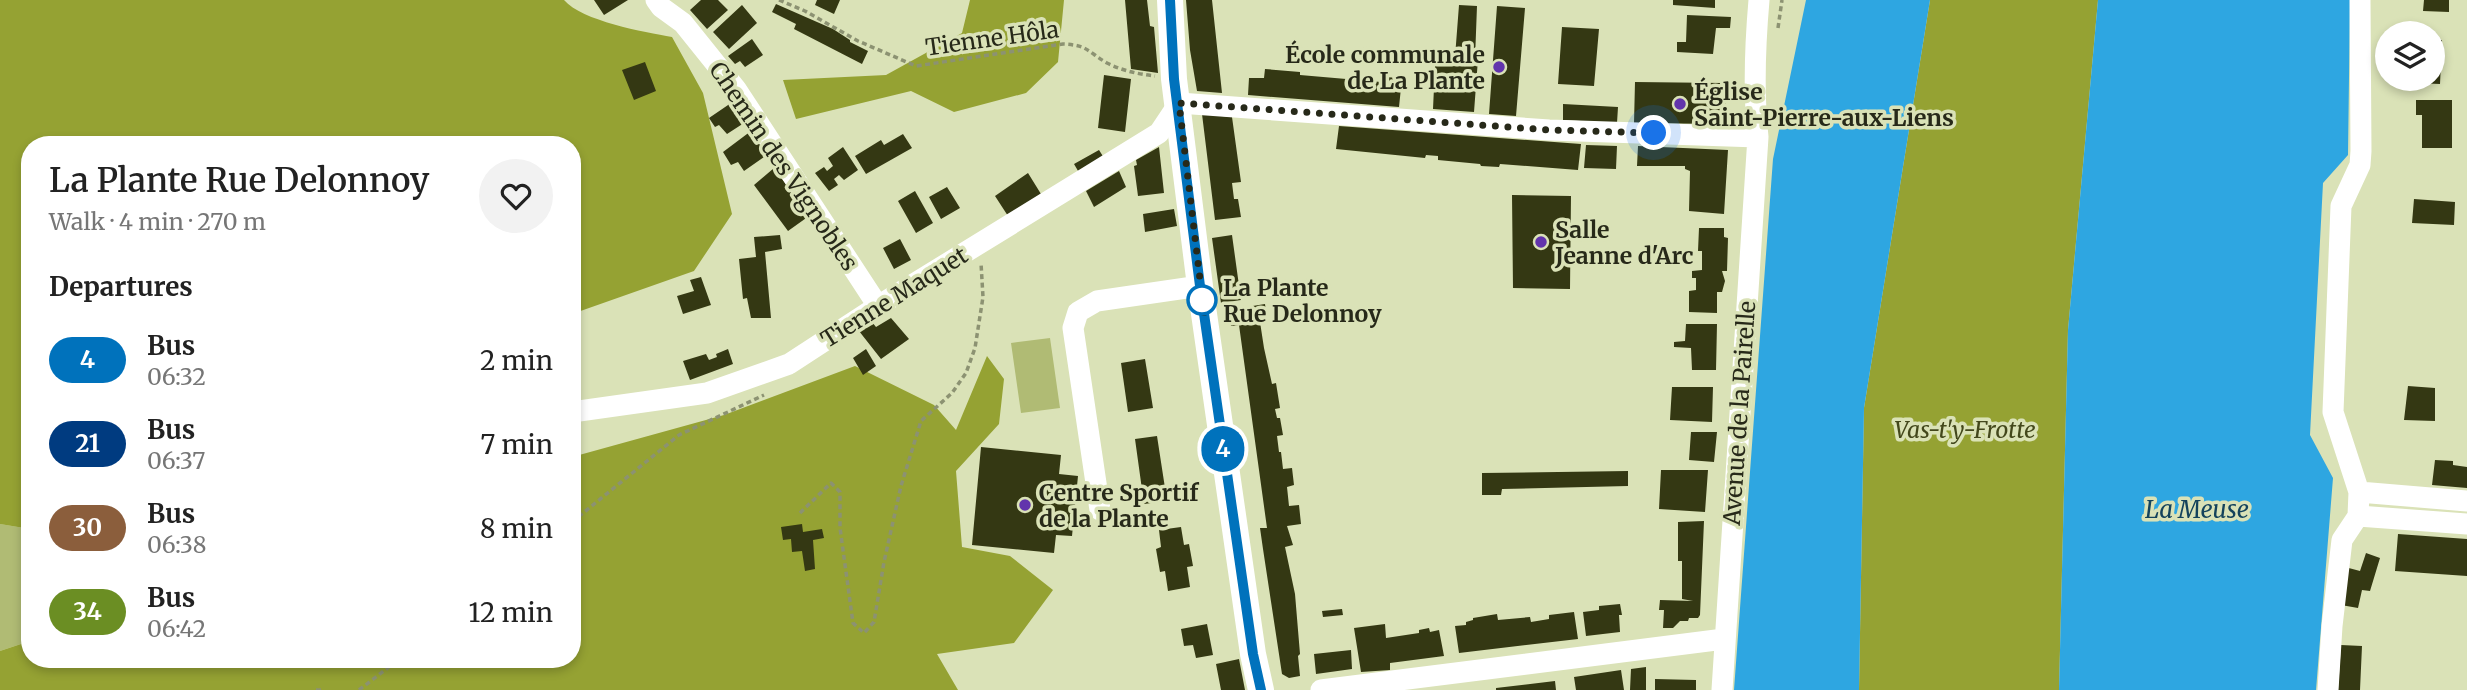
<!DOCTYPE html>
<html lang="en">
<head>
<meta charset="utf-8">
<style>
	body { margin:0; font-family:Merriweather,serif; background:#f2f2f2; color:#222; height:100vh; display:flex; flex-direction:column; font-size:26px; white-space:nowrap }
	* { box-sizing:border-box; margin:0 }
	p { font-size:23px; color:#767676 }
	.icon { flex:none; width:38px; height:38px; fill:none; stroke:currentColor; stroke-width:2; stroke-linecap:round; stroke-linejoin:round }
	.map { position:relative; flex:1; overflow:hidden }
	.drawer { position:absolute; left:21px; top:136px; width:560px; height:532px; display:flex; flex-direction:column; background:#fff; border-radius:28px; box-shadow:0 4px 10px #0003 }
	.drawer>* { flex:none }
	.badge { padding:0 14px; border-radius:23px; font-size:24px; line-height:46px }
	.controls { position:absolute; left:2375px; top:21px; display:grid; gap:14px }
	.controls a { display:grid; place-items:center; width:70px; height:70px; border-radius:50%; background:#fff; box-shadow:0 4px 10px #0003; font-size:35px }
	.you { position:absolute; width:35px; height:35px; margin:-18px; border:5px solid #fff; border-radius:50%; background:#1a73e8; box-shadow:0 0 0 10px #1a73e833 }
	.map>.badge { position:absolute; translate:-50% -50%; box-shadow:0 0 0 4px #fff }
	h2 { padding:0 28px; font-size:26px; line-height:63px }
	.round { display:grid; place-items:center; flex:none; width:74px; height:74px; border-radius:37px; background:#f2f2f2 }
	.summary { display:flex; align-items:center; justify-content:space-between; height:119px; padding:0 28px }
	h1 { font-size:33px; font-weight:600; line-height:52px }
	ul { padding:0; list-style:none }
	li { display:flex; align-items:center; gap:21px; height:84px; padding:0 28px }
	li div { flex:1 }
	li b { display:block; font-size:26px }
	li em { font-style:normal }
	li .badge { min-width:77px; font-weight:700; text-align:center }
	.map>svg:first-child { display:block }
</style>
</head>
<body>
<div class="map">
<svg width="2467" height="690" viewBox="0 0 2467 690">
	<rect width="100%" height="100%" fill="#dae2b7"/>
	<!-- green -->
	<path fill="#b0bb74" d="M1050 338 1060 408 1021 413 1011 343Z
		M0 524 30 529V641L0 651Z"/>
	<!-- forest -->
	<path fill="#95a233" d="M0 0H564C582 21 644 32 672 37L703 93 732 214 694 271 572 314V145H30V529L0 524Z
		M970 0H1064L1058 62 1026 93 954 112 911 91 796 119 783 80 886 75 962 33Z
		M1930 0H2098L2068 330 2059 690H1859L1864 408Z
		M987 356 1004 379 999 424 956 471 962 547 1010 556 1053 590 1014 643 937 654 958 690H0V651L30 641V660H572V457L724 415 855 366 934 405 956 430Z"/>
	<!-- water -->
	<path fill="#2ea6e1" d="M1806 0H1930L1864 408 1859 690H1734L1773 159Z
		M2098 0H2350L2348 155 2323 183 2310 435 2333 478 2316 690H2059L2068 330Z"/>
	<!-- building -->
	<path fill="#343813" d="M594 0H628L604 15Z
		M701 0H718L728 10 707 29 690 10Z
		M817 0H840L834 14 815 5Z
		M1125 0H1147L1150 26 1154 27 1158 73 1131 69Z
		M1186 0H1212L1222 93 1197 91 1190 50Z
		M1673 0H1715V8L1673 5Z
		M2424 0H2449V12L2423 11Z
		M776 4 833 29 850 40V42L868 51 862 64 794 29 796 24 772 12Z
		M742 5 757 23 729 49 713 32Z
		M1459 5 1477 6 1475 59H1478L1474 112 1433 109 1435 66H1432L1433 55 1455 57Z
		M1497 6 1525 8 1516 116 1489 114Z
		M1687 15 1731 17 1730 28H1716L1713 54 1677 52V42H1686Z
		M1562 27 1599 29 1594 86 1558 84Z
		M752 39 763 55 745 67 740 61 735 64 728 56Z
		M2432 40H2442L2440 84 2416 83 2417 79H2432Z
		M645 62 656 91 634 100 622 70Z
		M1265 69 1300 72V75L1381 82 1382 77 1402 78 1399 107 1248 95 1249 78H1264Z
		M1104 75 1131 79 1125 132 1098 128Z
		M1635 82 1722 83V97H1726V110H1722V124L1634 123Z
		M2416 100H2452V148H2422V115H2416Z
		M731 103 744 123 727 134 719 125 715 127 709 118Z
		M1563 104 1618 107 1617 123 1563 120Z
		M1202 114 1232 117 1241 182 1232 183 1234 199H1238L1241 217 1215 220Z
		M1339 126 1581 144 1578 170 1500 164 1499 167 1481 166 1480 164 1438 160V156L1426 155 1425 158 1336 149Z
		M751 131 767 155 744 171 738 162 731 165 723 152Z
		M903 134 912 148 866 174 855 156 881 140 884 145Z
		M1586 145 1617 146 1616 169 1584 168Z
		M1638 146 1728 150 1724 214 1689 211 1690 171 1685 169V166H1637Z
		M843 147 858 170 844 180 839 175 834 179 838 185 829 191 815 173 824 167 827 171 833 166 828 158Z
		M1159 147 1164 193 1138 196 1134 166 1137 165 1136 160Z
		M1099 150 1106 161 1081 176 1074 164Z
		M774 168 809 216 788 231 754 185Z
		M1119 171 1126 187 1094 207 1086 191Z
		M1028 173 1041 194 1008 216 995 196Z
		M947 187 960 208 941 219 929 197Z
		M915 191 933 223 916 233 898 201Z
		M1512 195 1571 196 1570 289 1513 288Z
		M2414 199 2455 202 2454 225 2412 223Z
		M1174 209 1177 226 1145 232 1143 214Z
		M1699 228H1724V237L1728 238 1727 271H1722L1725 281 1722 292H1717V313L1689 312V291L1696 290V278H1692V271L1702 270V251H1698Z
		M780 235 782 249 765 252 771 318H751L747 298 743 299 739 259 756 257 754 237Z
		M1232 235 1241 300 1221 303 1212 238Z
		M900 239 911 260 894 269 883 248Z
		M701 277 711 305 683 314 677 296 694 291 690 280Z
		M1265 304 1267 320 1260 322 1264 348 1272 384 1276 383 1280 408 1275 409 1277 418H1280L1283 435 1277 436 1279 452H1281L1283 469 1292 468 1294 485 1287 487 1289 506 1299 505 1301 524 1287 526 1293 545 1285 547 1295 594 1300 654 1298 656 1300 676 1289 678 1282 674 1263 549 1260 528H1267L1239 325 1231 326 1228 310Z
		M891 318 909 339 881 359 859 331 872 322 876 327Z
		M1686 324H1717L1716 370H1692L1691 348 1674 347V342L1685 341Z
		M728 349 733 364 690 380 683 361 706 354 709 360 717 357 716 354Z
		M866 349 876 366 863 375 853 358Z
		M1145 359 1153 408 1128 412 1121 363Z
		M2408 386 2435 388V421L2404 420Z
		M1672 387H1713L1712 422 1670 420Z
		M1691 432H1717L1714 462 1689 460Z
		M1157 436 1167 501 1144 504 1135 439Z
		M981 447 1061 455 1059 474 1078 476 1072 536 1056 535 1054 553 972 545Z
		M2435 460 2453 461V465L2467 467V488L2432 485Z
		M1661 470H1708L1705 512 1659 509Z
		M1628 471V486L1502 489 1501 495H1482V473Z
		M1704 521 1700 615 1698 618H1689L1688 621H1680L1673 628H1663L1664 610H1659L1660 600 1693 601 1682 599V561H1678V522Z
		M802 524 803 532 822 529 824 538 813 540 815 569 805 571 802 551 792 552 791 539 783 540 781 527Z
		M1181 527 1184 545 1189 544 1193 566 1187 567 1190 587 1168 591 1165 571 1160 572 1156 549 1161 547 1159 530Z
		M2398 534 2467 539V576L2395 571Z
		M2366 553 2380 558 2370 591 2362 590 2358 608 2341 605 2345 567 2360 571Z
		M1620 604 1622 615H1619L1620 632 1586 636 1583 612 1599 610V606Z
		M1342 609 1343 615 1323 617 1322 611Z
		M1574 612 1578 639 1459 653 1455 626 1466 625V622L1473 620V618L1497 614 1498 620 1530 617 1531 622 1549 619V615Z
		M1207 624 1213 655 1196 658 1193 645 1184 646 1181 629Z
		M1385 624 1386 638 1419 633V630L1429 628 1430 632 1439 630 1444 656 1390 663V670L1361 672 1354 628Z
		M2341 645 2362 646 2360 690H2338Z
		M1351 650 1352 669 1316 674 1314 654Z
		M1239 659 1245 690H1221L1216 664Z
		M1646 667V690H1630L1631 669Z
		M1621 670 1624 690H1576L1574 677Z
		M1655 679 1696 680V690H1655Z
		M1555 681 1556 690H1496V688Z"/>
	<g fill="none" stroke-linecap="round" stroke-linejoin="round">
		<!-- path -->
		<path stroke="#8c9272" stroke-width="3.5" stroke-dasharray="5 3.5" stroke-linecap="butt" d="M779 0 805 11 858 41 916 66 1063 44C1088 45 1088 52 1107 63 1123 71 1138 74 1155 76
			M1778 28 1782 0
			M800 513 831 483 840 492V528L853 623 864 633 874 622 884 562 901 486 921 421 952 393 966 373 975 348 983 297 981 263
			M572 522 679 435 764 395
			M316 690H321
			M359 690 398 660"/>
		<!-- minor -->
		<path stroke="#fff" stroke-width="21" d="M656 0 661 7 683 23 736 89 878 306
			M572 412 707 393 789 364 878 306 1159 133 1179 103 1549 130 1758 137
			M2359 492 2467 501
			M1100 510 1073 328 1078 312 1097 301 1200 286
			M2358 516 2467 524
			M1321 690 1724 639
			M1722 690 1758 137C1753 91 1755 46 1759 0
			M2328 690 2332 626 2342 540 2358 516 2359 492 2333 412 2341 206 2360 165 2361 151 2360 0"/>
		<!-- major -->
		<path stroke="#fff" stroke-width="26" d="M1170 0 1174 79 1200 286 1253 654 1261 690"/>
	</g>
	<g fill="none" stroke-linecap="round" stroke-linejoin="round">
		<!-- line casing -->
		<g stroke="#fff" stroke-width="16">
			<path id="line" d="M1170 0 1174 79 1200 286 1253 654 1261 690"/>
		</g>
		<!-- line -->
		<use href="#line" stroke="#0072bc" stroke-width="10"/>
		<!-- walk -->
		<path stroke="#272919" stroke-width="7" stroke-dasharray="0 12.6" d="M1202 300 1204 313 1179 103 1549 130 1654 133"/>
	</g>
	<!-- markers -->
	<g fill="#6234ac" stroke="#dae2b7" stroke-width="2.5">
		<circle cx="1499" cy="67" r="7"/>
		<circle cx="1680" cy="104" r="7"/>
		<circle cx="1541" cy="242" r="7"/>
		<circle cx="1025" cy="505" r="7"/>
	</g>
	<circle fill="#fff" stroke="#0072bc" stroke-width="3.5" cx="1202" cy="300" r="14"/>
	<g text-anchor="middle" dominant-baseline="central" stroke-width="7" stroke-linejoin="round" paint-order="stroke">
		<!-- street labels -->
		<g font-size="23" fill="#272919" stroke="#dae2b7">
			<text transform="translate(992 38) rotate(-8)">Tienne Hôla</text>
			<text transform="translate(784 166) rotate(56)">Chemin des Vignobles</text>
			<text transform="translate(894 297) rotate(-32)">Tienne Maquet</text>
			<text transform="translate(1739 413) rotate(-86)">Avenue de la Pairelle</text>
		</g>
		<!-- poi labels -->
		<g font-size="23" font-weight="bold" fill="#272919" stroke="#dae2b7" text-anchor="start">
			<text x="1485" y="54" text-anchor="end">École communale<tspan x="1485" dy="26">de La Plante</tspan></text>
			<text x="1694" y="91">Église<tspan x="1694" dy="26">Saint-Pierre-aux-Liens</tspan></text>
			<text x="1555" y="229">Salle<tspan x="1555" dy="26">Jeanne d'Arc</tspan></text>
			<text x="1039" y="492">Centre Sportif<tspan x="1039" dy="26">de la Plante</tspan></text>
		</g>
		<!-- stop labels -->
		<g font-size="23" font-weight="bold" fill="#272919" stroke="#dae2b7" text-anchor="start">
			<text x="1223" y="287">La Plante<tspan x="1223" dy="26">Rue Delonnoy</tspan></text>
		</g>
		<!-- park labels -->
		<g font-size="23" font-style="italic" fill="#43481c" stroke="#dae2b7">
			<text x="1965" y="429">Vas-t'y-Frotte</text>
		</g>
		<!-- water labels -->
		<g font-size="24" font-style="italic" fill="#14435c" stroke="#dae2b7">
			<text x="2197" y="509">La Meuse</text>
		</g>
	</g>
</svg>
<div class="controls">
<a><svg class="icon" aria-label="layers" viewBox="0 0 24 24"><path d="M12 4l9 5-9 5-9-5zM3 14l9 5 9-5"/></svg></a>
</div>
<div class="you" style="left:1654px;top:133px"></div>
<b class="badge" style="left:1223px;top:449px;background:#0072bc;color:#fff">4</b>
<section class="drawer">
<div class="summary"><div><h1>La Plante Rue Delonnoy</h1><p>Walk · 4 min · 270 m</p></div><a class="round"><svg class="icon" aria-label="heart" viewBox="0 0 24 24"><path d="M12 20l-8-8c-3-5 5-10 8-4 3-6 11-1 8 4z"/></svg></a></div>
<h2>Departures</h2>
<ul>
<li><span class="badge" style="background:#0072bc;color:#fff">4</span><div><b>Bus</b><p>06:32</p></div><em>2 min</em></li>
<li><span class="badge" style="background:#003b80;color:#fff">21</span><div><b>Bus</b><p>06:37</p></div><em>7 min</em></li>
<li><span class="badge" style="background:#8b5e3c;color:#fff">30</span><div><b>Bus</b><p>06:38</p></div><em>8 min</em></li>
<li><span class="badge" style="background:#6b8e23;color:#fff">34</span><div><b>Bus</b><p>06:42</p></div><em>12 min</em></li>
</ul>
</section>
</div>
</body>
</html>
